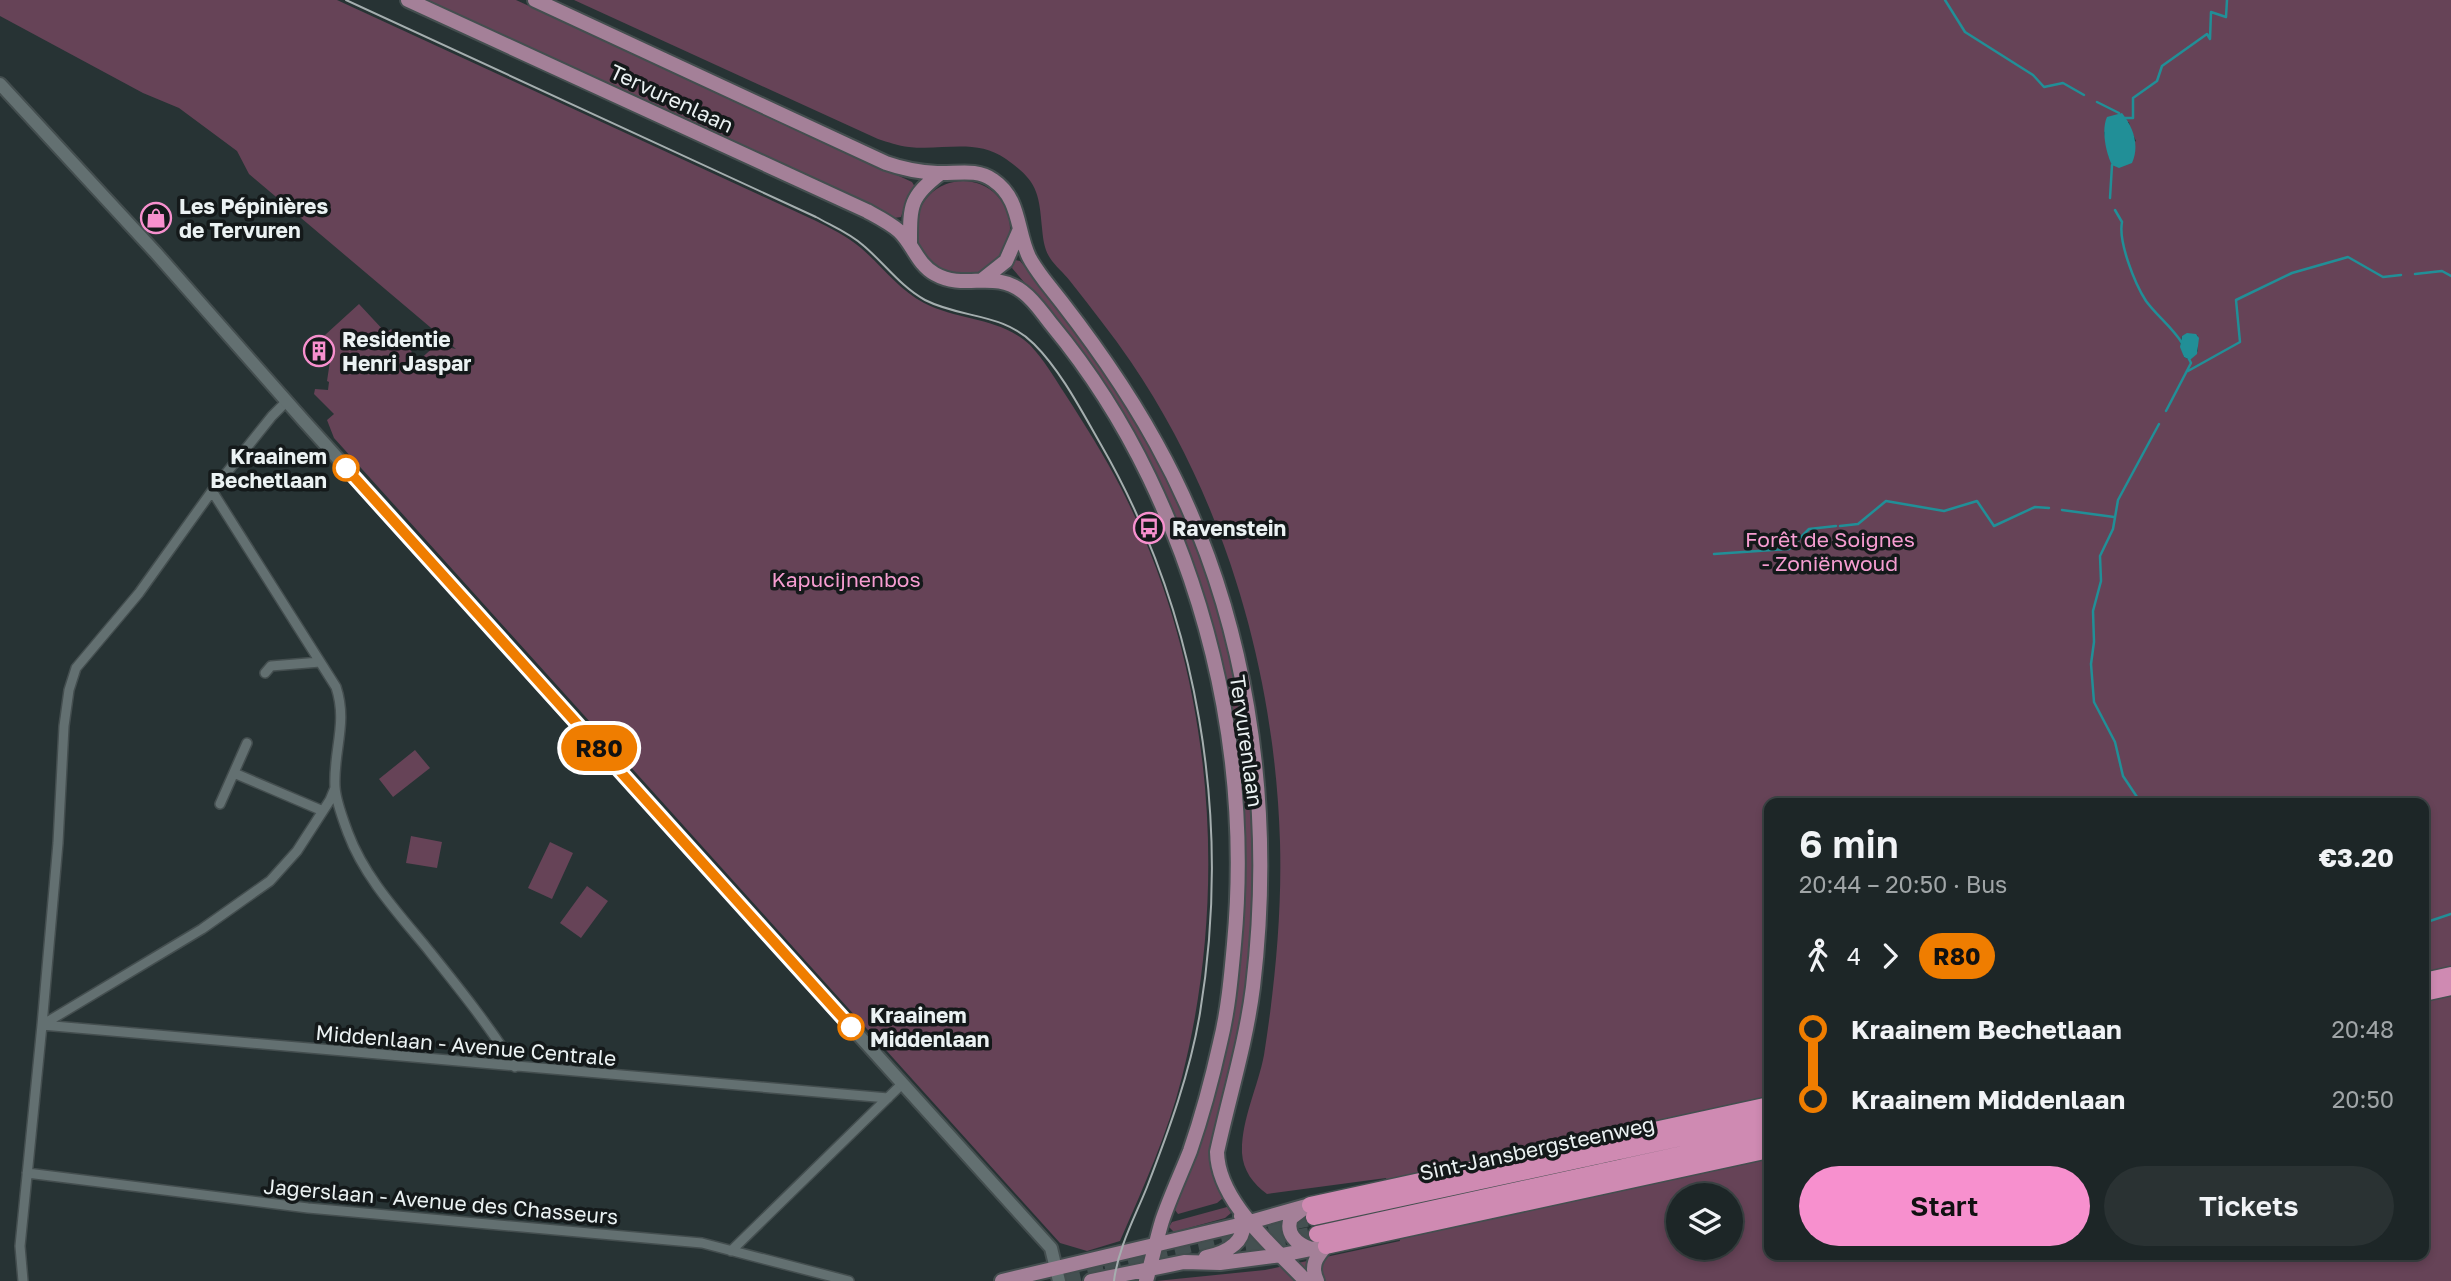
<!DOCTYPE html>
<html lang="en">
<head>
<meta charset="utf-8">
<style>
	body { margin:0; font-family:"Golos Text",sans-serif; background:#2a3233; color:#f1f3f6; height:100vh; display:flex; flex-direction:column; font-size:26px; white-space:nowrap }
	* { box-sizing:border-box; margin:0 }
	p { font-size:23px; color:#a0a5a7 }
	.icon { flex:none; width:38px; height:38px; fill:none; stroke:currentColor; stroke-width:2; stroke-linecap:round; stroke-linejoin:round }
	.map { position:relative; flex:1; overflow:hidden }
	.panel { position:absolute; left:1764px; top:798px; width:665px; height:462px; display:flex; flex-direction:column; background:#1d2627; border-radius:14px; box-shadow:0 4px 10px #0003,0 0 0 2px #3b4344 }
	.panel>* { flex:none }
	.badge { padding:0 14px; border-radius:23px; font-size:24px; line-height:46px }
	.controls { position:absolute; left:1666px; top:1183px; display:grid; gap:14px }
	.controls a { display:grid; place-items:center; width:77px; height:77px; border-radius:50%; background:#1d2627; box-shadow:0 4px 10px #0003,0 0 0 2px #3b4344; font-size:35px }
	.map>.badge { position:absolute; translate:-50% -50%; box-shadow:0 0 0 4px #fff }
	.legs { display:flex; align-items:center; gap:10px; height:77px; padding:0 35px; font-size:23px }
	.legs p { margin-inline-start:auto }
	.summary { display:flex; align-items:center; justify-content:space-between; height:119px; padding:0 35px }
	h1 { font-size:38px; font-weight:600; line-height:52px }
	.button { display:flex; gap:14px; margin-top:auto; padding:14px 35px }
	.button a { flex:1; height:80px; border-radius:42px; background:#f790ce; color:#111; font-size:28px; font-weight:600; line-height:80px; text-align:center }
	.button a+a { background:#2a3233; color:#f1f3f6 }
	ul { padding:0 35px; list-style:none }
	li { display:flex; align-items:center; gap:24px; height:70px; font-size:26px }
	li i { display:grid; place-items:center; width:10px; height:100%; margin:0 9px; background:currentColor }
	li i::after { content:''; width:18px; height:18px; margin:-9px; border:5px solid; border-radius:50%; background:#1d2627 }
	li p { margin-inline-start:auto }
	li:first-child i { background:linear-gradient(#0000 50%,currentColor 0) }
	li:last-child i { background:linear-gradient(currentColor 50%,#0000 0) }
	.map>svg:first-child { display:block }
</style>
</head>
<body>
<div class="map">
<svg width="2451" height="1281" viewBox="0 0 2451 1281">
	<rect width="100%" height="100%" fill="#273334"/>
	<!-- green -->
	<path fill="#664357" fill-rule="evenodd" d="M0 0H337L814 220C830 228 847 236 861 248 882 266 899 290 924 303 959 321 1000 317 1030 345 1044 360 1054 377 1065 394 1085 425 1104 455 1121 488 1212 666 1231 883 1182 1077 1168 1133 1143 1188 1120 1241L1087 1251 1060 1243 334 438 327 420 334 414 314 394 315 389 328 390 329 382 327 381 332 348 319 345V337L325 335 359 304 386 333 391 329 412 352 410 354 417 362 436 345 456 349 249 174 237 151 179 108 143 93 0 16Z
		M423 0H516L912 182 915 187 906 201 901 217 894 218Z
		M574 0H2451V1281H1156L1265 1270 1400 1241 1386 1178 1267 1194C1253 1184 1243 1170 1242 1153 1241 1120 1258 1087 1264 1055 1275 985 1282 912 1280 842 1275 674 1226 502 1131 362 1112 334 1091 308 1070 281 1064 273 1055 266 1050 258 1044 249 1043 238 1042 228 1039 192 1037 181 1006 159 976 138 942 151 909 147 898 146 888 142 878 139ZM2129 122 2130 128 2136 141 2109 157 2104 132ZM2195 334 2198 336V351L2190 360 2184 357 2180 342 2182 336ZM2172 796 2182 803H2424V1255H1769V803H2154ZM1678 1195H1731V1248H1678Z
		M916 228a47 47 0 1 1 94 0a47 47 0 1 1-94 0Z
		M1015 260 1020 261C1198 464 1282 713 1246 983 1242 1016 1235 1049 1227 1081 1216 1121 1201 1158 1223 1198L1217 1203 1178 1214 1175 1210 1204 1131 1239 958 1245 856 1237 745 1226 684 1207 608 1181 534 1041 302 1012 268Z
		M415 750 430 768 393 797 379 779Z
		M411 836 442 842 437 868 406 863Z
		M550 842 573 853 552 899 528 888Z
		M587 886 608 901 581 938 560 923Z
		M1227 1207 1231 1213 1225 1218 1174 1232 1169 1227 1172 1222Z"/>
	<!-- water -->
	<path fill="#218f97" d="M2122 113C2133 127 2140 145 2132 163L2119 168 2112 165C2106 153 2101 130 2107 117Z
		M2187 333 2196 334 2199 338 2197 354 2190 360 2184 357 2180 347 2182 336Z"/>
	<g fill="none" stroke-linecap="round" stroke-linejoin="round">
		<!-- stream -->
		<path stroke="#218f97" stroke-width="2.5" d="M1945 0 1965 32 2033 75 2044 87 2063 83 2084 95
			M2097 102 2119 113
			M2125 118H2133V98L2157 81 2162 66 2207 34 2210 39 2211 12 2226 17 2227 0
			M2110 198 2112 165
			M2115 210 2122 222C2118 242 2135 284 2146 301 2157 316 2172 327 2182 343
			M2415 274 2442 271 2451 276
			M2188 371 2240 342 2236 300 2292 273 2348 257 2383 277 2401 275
			M2166 411 2191 363 2189 359
			M2062 510 2114 517
			M1840 526 1858 524 1886 501 1944 511 1977 501 1994 526 2035 507 2049 508
			M1714 554 1789 549 1809 529 1836 526
			M2141 803 2123 776 2115 742 2094 702 2091 664 2094 642 2093 611 2101 581 2100 556 2113 529 2118 500 2159 424
			M2424 923 2451 914"/>
		<!-- highway-tunnel -->
		<path stroke="#445051" stroke-width="16" stroke-dasharray="16 8" stroke-linecap="butt" d="M1222 1251 1317 1234
			M1104 1264 1314 1217
			M1065 1281 1107 1272"/>
		<!-- street casing -->
		<g stroke="#444e4f" stroke-width="12">
			<path id="street" d="M212 491 336 687C348 723 333 751 335 787 336 802 343 819 348 833 364 876 397 912 426 947 458 987 488 1024 515 1067
				M265 673 271 666 320 662
				M234 773 323 811
				M220 804 247 743
				M42 1025 888 1098
				M42 1025 202 929 270 881 297 851 330 800 335 788
				M27 1173 308 1208 702 1243 849 1281
				M731 1251 902 1084
				M23 1281 20 1246 42 1025 58 843 64 726 69 690 76 668 139 593 212 491 272 416 287 401"/>
		</g>
		<!-- secondary casing -->
		<g stroke="#444e4f" stroke-width="16">
			<path id="secondary" d="M0 84 156 253 304 421 1051 1248 1059 1281"/>
		</g>
		<!-- primary casing -->
		<g stroke="#444e4f" stroke-width="18">
			<path id="primary" d="M408 0 867 211C878 217 890 223 899 231 913 244 917 264 935 274 965 291 994 269 1023 292 1035 301 1043 314 1052 325 1090 371 1123 423 1149 477 1219 623 1249 783 1234 944 1231 977 1228 1011 1220 1043 1212 1079 1202 1116 1190 1151 1181 1174 1170 1197 1162 1221 1156 1241 1152 1261 1146 1281
				M535 0 886 163C903 169 919 172 937 173 956 174 977 168 993 180 1021 199 1016 230 1029 257 1033 265 1039 273 1045 281 1086 332 1124 385 1156 443 1248 608 1275 802 1253 987 1246 1043 1229 1097 1217 1152 1218 1202 1273 1246 1306 1281
				M910 245C910 206 909 197 941 173
				M982 280 1006 261 1020 229
				M1303 1209 1291 1218C1285 1233 1296 1244 1311 1249
				M1206 1257C1226 1253 1250 1241 1241 1216
				M1002 1281 1243 1224 1310 1205
				M1091 1281 1184 1262 1220 1263 1282 1255 1326 1246
				M1317 1281C1310 1266 1316 1257 1326 1246"/>
		</g>
		<!-- highway casing -->
		<g stroke="#444e4f" stroke-width="19">
			<path id="highway" d="M2424 981 2451 975
				M2424 993 2451 987
				M1310 1205 1769 1105
				M1314 1217 1769 1119
				M1317 1234 1769 1135
				M1326 1246 1769 1150"/>
		</g>
		<!-- street -->
		<use href="#street" stroke="#637071" stroke-width="9"/>
		<!-- secondary -->
		<use href="#secondary" stroke="#637071" stroke-width="12"/>
		<!-- primary -->
		<use href="#primary" stroke="#a48098" stroke-width="14"/>
		<!-- highway -->
		<use href="#highway" stroke="#cf8ab2" stroke-width="16"/>
		<!-- tram -->
		<path stroke="#a5aeaf" stroke-width="2" d="M346 0 816 217C832 226 850 233 864 246 885 264 901 287 925 300 962 319 1002 312 1034 344 1061 371 1081 410 1100 443 1199 614 1232 818 1200 1013 1190 1073 1169 1130 1147 1187 1135 1217 1118 1248 1114 1281"/>
	</g>
	<g fill="none" stroke-linecap="round" stroke-linejoin="round">
		<!-- line-1 casing -->
		<g stroke="#fff" stroke-width="16">
			<path id="line-1" d="M346 468 851 1027"/>
		</g>
		<!-- line-1 -->
		<use href="#line-1" stroke="#ef7d00" stroke-width="10"/>
	</g>
	<!-- icons -->
	<defs>
		<g id="shop-ring" transform="scale(1.575)"><circle r="9.5" fill="#14191a" stroke="#f790ce" stroke-width="1.5"/><path d="M-5-2.5h2.3a2.7 3.5 0 0 1 5.4 0H5L5.5 6h-11ZM-1.5-2.5h3a1.5 2.3 0 0 0-3 0Z" fill="#f790ce"/></g>
		<g id="building-ring" transform="scale(1.575)"><circle r="9.5" fill="#14191a" stroke="#f790ce" stroke-width="1.5"/><path d="M-4-6H4V6H1V3H-1V6H-4ZM-2.5-4.3h1.7v1.8h-1.7ZM.8-4.3h1.7v1.8H.8ZM-2.5-1h1.7V.8h-1.7ZM.8-1h1.7V.8H.8Z" fill="#f790ce"/></g>
		<g id="bus-ring" transform="scale(1.575)"><circle r="9.5" fill="#14191a" stroke="#f790ce" stroke-width="1.5"/><path d="M-5-6H5V4H4V6H2V4H-2V6H-4V4H-5ZM-3.5-4V0h7V-4ZM-3.5 1.2v1.5H-2V1.2ZM2 1.2v1.5H3.5V1.2Z" fill="#f790ce"/></g>
	</defs>
	<g fill-rule="evenodd">
		<use href="#shop-ring" x="156" y="218"/>
		<use href="#building-ring" x="319" y="351"/>
		<use href="#bus-ring" x="1149" y="528"/>
	</g>
	<!-- markers -->
	<g fill="#fff" stroke="#ef7d00" stroke-width="3.5">
		<circle cx="346" cy="468" r="12"/>
		<circle cx="851" cy="1027" r="12"/>
	</g>
	<g text-anchor="middle" dominant-baseline="central" stroke-width="7" stroke-linejoin="round" paint-order="stroke">
		<!-- street labels -->
		<g font-size="21" fill="#ebf2f3" stroke="#14191a">
			<text transform="translate(672 98) rotate(25)">Tervurenlaan</text>
			<text transform="translate(1247 741) rotate(82)">Tervurenlaan</text>
			<text transform="translate(466 1045) rotate(5)">Middenlaan - Avenue Centrale</text>
			<text transform="translate(1537 1148) rotate(-12)">Sint-Jansbergsteenweg</text>
			<text transform="translate(441 1201) rotate(5)">Jagerslaan - Avenue des Chasseurs</text>
		</g>
		<!-- poi labels -->
		<g font-size="21" font-weight="bold" fill="#ebf2f3" stroke="#14191a" text-anchor="start">
			<text x="179" y="206">Les Pépinières<tspan x="179" dy="24">de Tervuren</tspan></text>
			<text x="342" y="339">Residentie<tspan x="342" dy="24">Henri Jaspar</tspan></text>
			<text x="1172" y="528">Ravenstein</text>
		</g>
		<!-- stop labels -->
		<g font-size="21" font-weight="bold" fill="#ebf2f3" stroke="#14191a" text-anchor="end">
			<text x="327" y="456">Kraainem<tspan x="327" dy="24">Bechetlaan</tspan></text>
			<text x="870" y="1015" text-anchor="start">Kraainem<tspan x="870" dy="24">Middenlaan</tspan></text>
		</g>
		<!-- park labels -->
		<g font-size="21" fill="#f69dd1" stroke="#14191a">
			<text x="1830" y="539">Forêt de Soignes<tspan x="1830" dy="24">- Zoniënwoud</tspan></text>
			<text x="846" y="579">Kapucijnenbos</text>
		</g>
	</g>
</svg>
<div class="controls">
<a><svg class="icon" aria-label="layers" viewBox="0 0 24 24"><path d="M12 4l9 5-9 5-9-5zM3 14l9 5 9-5"/></svg></a>
</div>
<b class="badge" style="left:599px;top:748px;background:#ef7d00;color:#111">R80</b>
<section class="panel">
<div class="summary"><div><h1>6 min</h1><p>20:44 – 20:50 · Bus</p></div><b>€3.20</b></div>
<div class="legs"><svg class="icon" aria-label="walk" viewBox="0 0 24 24"><circle cx="13" cy="4" r="2"/><path d="M13 8l-2 6 4 7M11 14l-3 7M7 12l3-4h3l4 4"/></svg>4<svg class="icon" aria-label="forward" viewBox="0 0 24 24"><path d="M9 5l7 7-7 7"/></svg><b class="badge" style="background:#ef7d00;color:#111">R80</b></div>
<ul>
<li><i style="color:#ef7d00"></i><b>Kraainem Bechetlaan</b><p>20:48</p></li>
<li><i style="color:#ef7d00"></i><b>Kraainem Middenlaan</b><p>20:50</p></li>
</ul>
<div class="button"><a>Start</a><a>Tickets</a></div>
</section>
</div>
</body>
</html>
